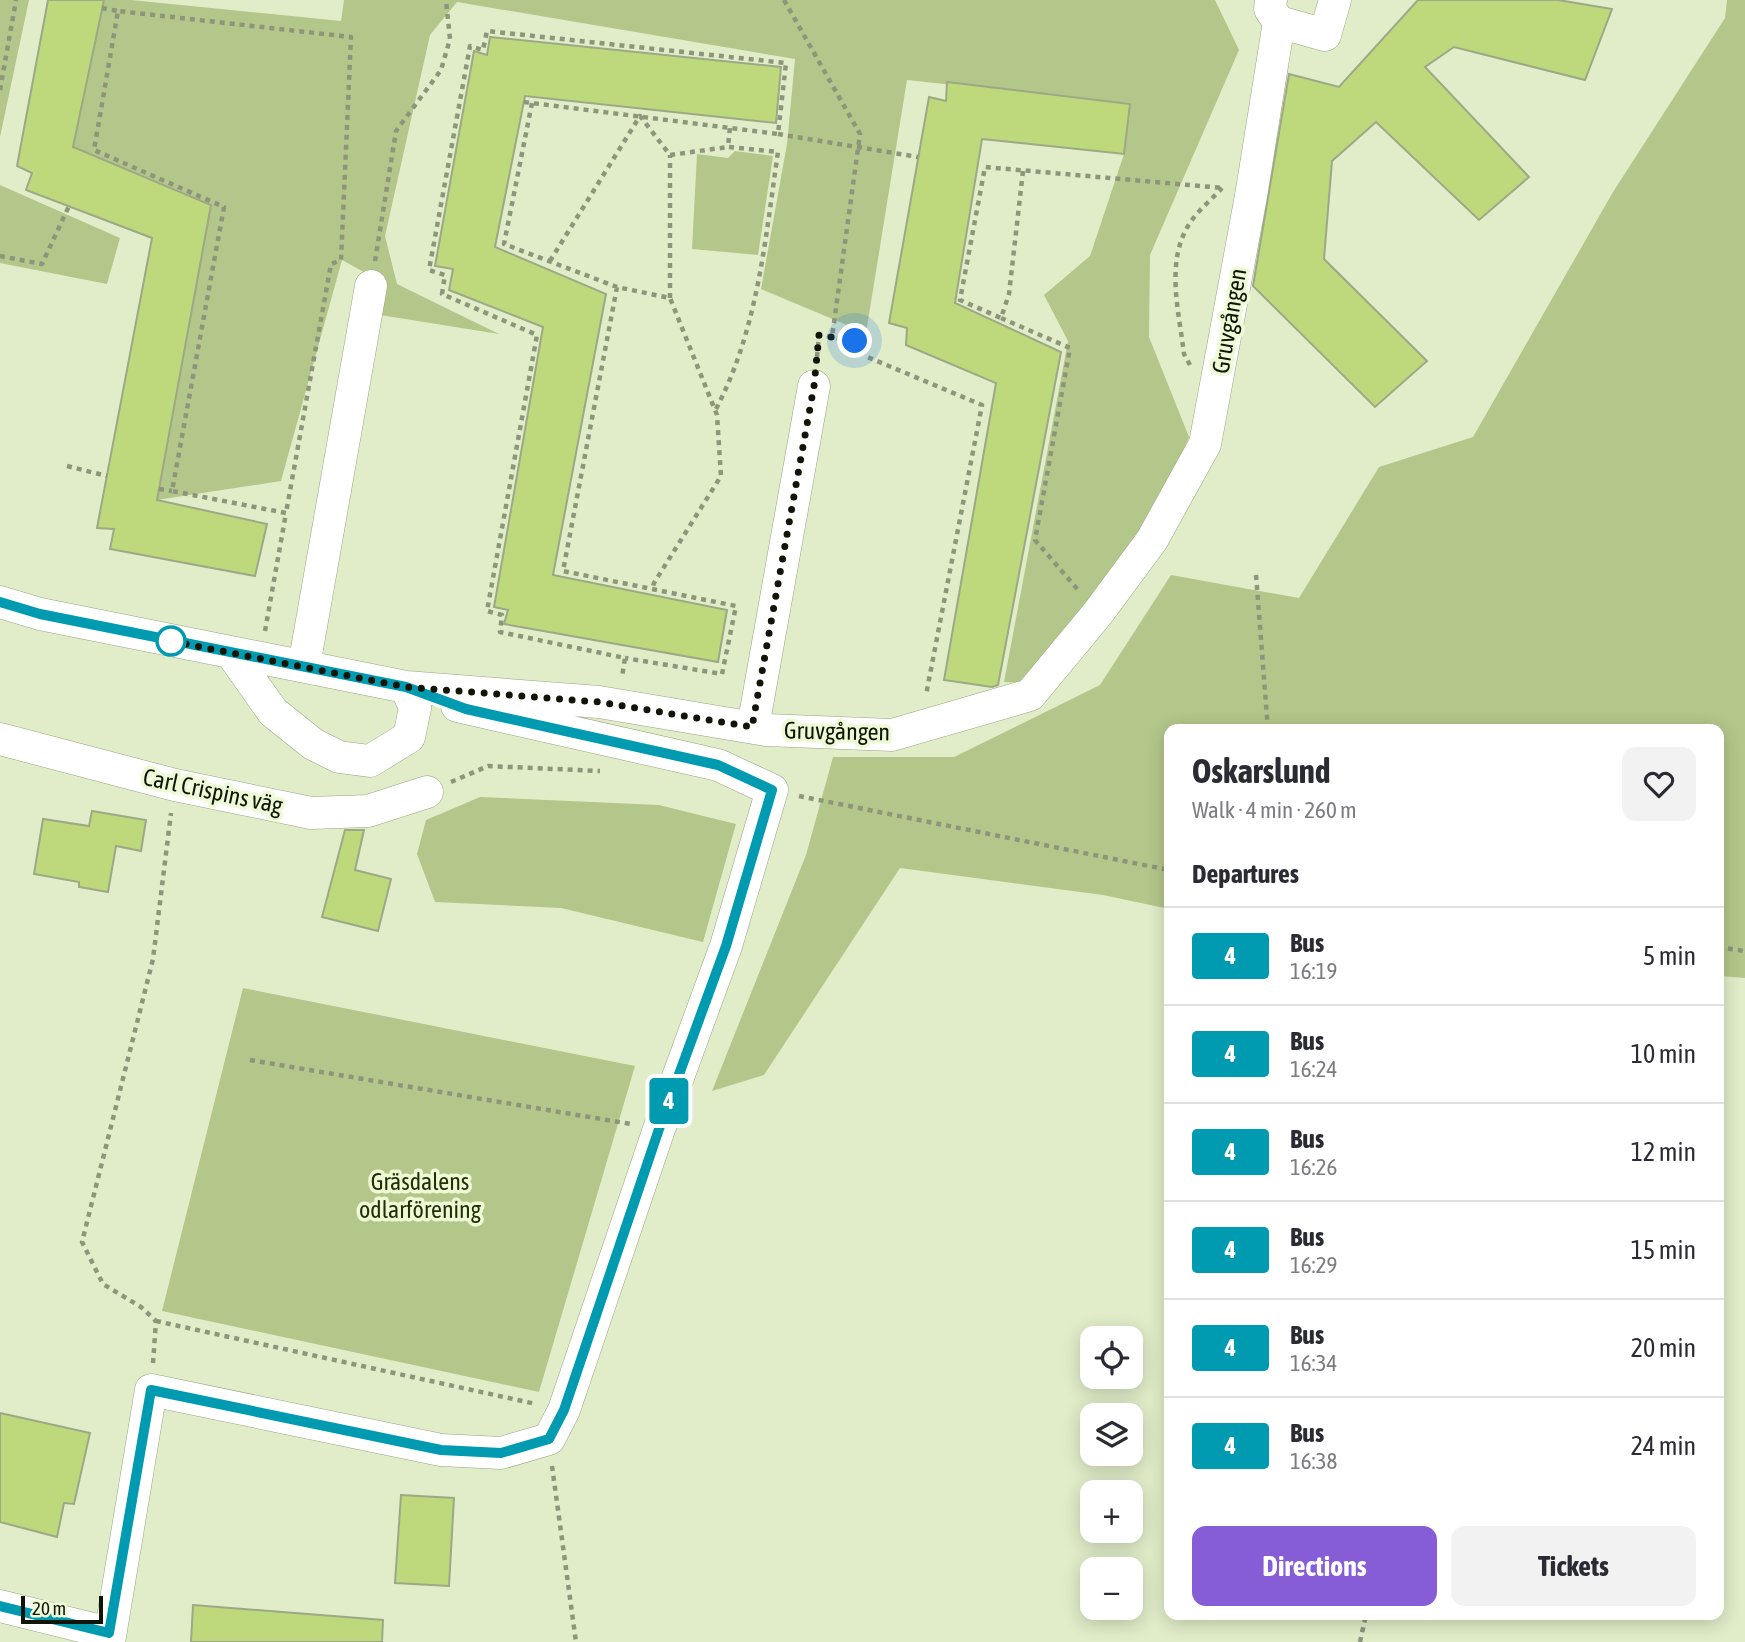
<!DOCTYPE html>
<html lang="en">
<head>
<meta charset="utf-8">
<style>
	body { margin:0; font-family:"Asap Condensed",sans-serif; background:#f2f2f3; color:#2b2b33; height:100vh; display:flex; flex-direction:column; font-size:26px; white-space:nowrap }
	* { box-sizing:border-box; margin:0 }
	p { font-size:23px; color:#7c7c81 }
	.icon { flex:none; width:38px; height:38px; fill:none; stroke:currentColor; stroke-width:2; stroke-linecap:round; stroke-linejoin:round }
	.map { position:relative; flex:1; overflow:hidden }
	.drawer { position:absolute; left:1164px; top:724px; width:560px; height:896px; display:flex; flex-direction:column; background:#fff; border-radius:14px; box-shadow:0 4px 18px #0003 }
	.drawer>* { flex:none }
	.badge { padding:0 14px; border-radius:5px; font-size:24px; line-height:46px }
	.buttons { position:absolute; left:1080px; top:1326px; display:grid; gap:14px }
	.buttons a { display:grid; place-items:center; width:63px; height:63px; border-radius:14px; background:#fff; box-shadow:0 4px 18px #0003; font-size:35px }
	.scale { position:absolute; left:21px; bottom:18px; width:82px; box-sizing:border-box; padding-left:7px; border:4px solid #111508; border-top:0; font-size:19px; line-height:24px; white-space:nowrap; color:#111508; -webkit-text-stroke:5px #eefad6; paint-order:stroke }
	.you { position:absolute; width:35px; height:35px; margin:-18px; border:5px solid #fff; border-radius:50%; background:#1a73e8; box-shadow:0 0 0 10px #1a73e833 }
	.map>.badge { position:absolute; translate:-50% -50%; box-shadow:0 0 0 4px #fff }
	h2 { padding:0 28px; font-size:26px; line-height:63px }
	.round { display:grid; place-items:center; flex:none; width:74px; height:74px; border-radius:14px; background:#f2f2f3 }
	.headline { display:flex; align-items:center; justify-content:space-between; height:119px; padding:0 28px }
	h1 { font-size:33px; font-weight:700; line-height:52px }
	.action { display:flex; gap:14px; margin-top:auto; padding:14px 28px }
	.action a { flex:1; height:80px; border-radius:14px; background:#875dd7; color:#fff; font-size:28px; font-weight:700; line-height:80px; text-align:center }
	.action a+a { background:#f2f2f3; color:#2b2b33 }
	ul { padding:0; list-style:none }
	li { display:flex; align-items:center; gap:21px; height:98px; padding:0 28px; border-top:2px solid #e1e1e2 }
	li div { flex:1 }
	li b { display:block; font-size:26px }
	li em { font-style:normal }
	li .badge { min-width:77px; font-weight:700; text-align:center }
	.map>svg:first-child { display:block }
</style>
</head>
<body>
<div class="map">
<svg width="1745" height="1642" viewBox="0 0 1745 1642">
	<rect width="100%" height="100%" fill="#e1edc9"/>
	<!-- green -->
	<path fill="#b4c78a" d="M0 0H29L0 137Z
		M104 0H131L341 21 344 0H1215L1239 50 1150 255 1149 337 1189 437 1150 526 1029 683 1004 682 1068 341 1044 295 1090 256 1124 154 1129 104 907 80 866 333 761 289 787 144 795 59 457 2 430 35 385 236 397 284 499 334 380 315V281L342 260 281 481 157 500 211 205 73 147Z
		M1727 0H1745V978L1719 976 1718 730H1169V909L1103 895 900 868 764 1075 712 1091 806 855 833 757H954L1100 685 1171 575 1299 598 1379 467 1473 437 1613 192 1725 18Z
		M735 151 773 156 758 255 692 249 697 154 728 158Z
		M0 185 120 238 107 284 0 263Z
		M480 797 659 805 736 824 703 942 561 908 435 902 417 854 426 820Z
		M243 988 635 1066 539 1392 162 1311Z"/>
	<!-- building -->
	<path fill="#bed97c" stroke="#9da886" stroke-width="2" d="M48 0H104L73 147 211 205 157 500 267 524 255 576 110 549 114 529 97 528 152 238 26 190 32 173 17 166Z
		M1418 0H1558L1612 9 1585 80 1454 47 1425 67 1529 177 1479 220 1376 122 1332 161 1324 259 1427 361 1375 407 1253 286 1289 74 1339 87Z
		M490 37 781 67 776 123 525 96 495 247 606 294 553 575 727 610 718 662 504 624 508 610 494 607 543 327 449 290 453 269 435 266 474 51 487 55Z
		M947 82 1130 104 1124 154 982 139 955 303 1061 352 998 685 992 687 944 680 996 383 906 345 907 328 889 323 929 97 946 101Z
		M92 811 146 820 141 851 116 846 108 892 79 887V882L34 874 43 819 89 826Z
		M345 830H364L355 870 391 879 378 931 322 917Z
		M0 1413 90 1433 74 1504 64 1503 57 1537 0 1522Z
		M401 1495 454 1498 449 1586 395 1583Z
		M193 1605 383 1620 382 1642H191Z"/>
	<g fill="none" stroke-linecap="round" stroke-linejoin="round">
		<!-- minor casing -->
		<g stroke="#99a483" stroke-width="33">
			<path id="minor" d="M1271 0 1270 9 1279 22 1325 35 1335 0
				M0 602 40 614 406 687 599 702 766 730 892 735 1030 695 1098 613 1152 540 1205 444 1251 196 1279 22
				M232 654 273 712 313 744 339 757 370 761 409 737 415 708 406 687
				M304 666 371 286
				M753 727 814 386
				M0 739 175 785 311 813 368 811 427 792
				M0 1606 109 1633
				M109 1642 151 1390 441 1450 501 1453 549 1439 564 1410 659 1129 726 946 772 790 718 765 457 706"/>
		</g>
		<!-- path -->
		<path stroke="#8d967b" stroke-width="4.5" stroke-dasharray="5 5" stroke-linecap="butt" d="M784 0 860 134 832 337
			M102 8 118 11
			M0 90 16 0
			M524 102 778 134 786 63 487 31 483 50 470 46 429 270 445 275 442 294 537 335 487 611 502 615 500 632 625 658 622 677
			M532 103 504 244 617 287 670 298 717 415 721 476 654 583 652 590
			M778 134 918 157
			M1023 171 1009 294 1001 318 960 300 985 167 1223 188
			M0 256 42 264 69 206
			M375 261 396 131 441 70 450 39 446 0
			M550 261 640 116 670 155 728 147
			M617 287 563 571 736 606 722 674 625 658
			M670 298V155
			M1001 318 1070 348 1035 540 1079 591
			M817 357 819 335 855 341 865 356 982 405 926 695
			M1190 365 1184 354C1179 311 1164 258 1192 220 1200 209 1212 199 1222 188
			M716 409C758 329 765 240 778 152L728 147 730 127
			M67 466 107 476
			M159 489 172 491
			M1256 575 1268 730
			M265 631 286 513 172 491 224 207 94 150 118 11 351 37 341 260 331 264 286 513
			M451 782 488 766 600 771
			M799 796 1169 870
			M1718 947 1745 951
			M250 1060 631 1124
			M156 1321 536 1404
			M153 1363 156 1321 141 1307 103 1284 82 1242 153 959 171 813
			M552 1466 576 1642
			M1360 1642 1366 1615"/>
		<!-- minor -->
		<use href="#minor" stroke="#fff" stroke-width="32"/>
	</g>
	<g fill="none" stroke-linecap="round" stroke-linejoin="round">
		<!-- line casing -->
		<g stroke="#fff" stroke-width="16">
			<path id="line" d="M0 602 40 614 406 687 466 709 718 765 772 790 726 946 659 1129 564 1410 549 1439 501 1453 441 1450 151 1390 109 1633 0 1606"/>
		</g>
		<!-- line -->
		<use href="#line" stroke="#009ab1" stroke-width="10"/>
		<!-- walk -->
		<path stroke="#111508" stroke-width="7" stroke-dasharray="0 12.6" d="M171 641 160 639 406 687 599 702 752 727 814 386 819 335 855 341"/>
	</g>
	<!-- markers -->
	<circle fill="#fff" stroke="#009ab1" stroke-width="3.5" cx="171" cy="641" r="14"/>
	<g text-anchor="middle" dominant-baseline="central" stroke-width="7" stroke-linejoin="round" paint-order="stroke">
		<!-- street labels -->
		<g font-size="24" fill="#111508" stroke="#eefad6">
			<text transform="translate(1229 321) rotate(-80)">Gruvgången</text>
			<text transform="translate(837 731) rotate(1)">Gruvgången</text>
			<text transform="translate(213 791) rotate(12)">Carl Crispins väg</text>
		</g>
		<!-- park labels -->
		<g font-size="24" fill="#242e07" stroke="#eefad6">
			<text x="420" y="1181">Gräsdalens<tspan x="420" dy="28">odlarförening</tspan></text>
		</g>
	</g>
</svg>
<div class="buttons">
<a><svg class="icon" aria-label="locate" viewBox="0 0 24 24"><circle cx="12" cy="12" r="6"/><path d="M12 2v4M12 18v4M2 12h4M18 12h4"/></svg></a>
<a><svg class="icon" aria-label="layers" viewBox="0 0 24 24"><path d="M12 4l9 5-9 5-9-5zM3 14l9 5 9-5"/></svg></a>
<a>+</a>
<a>−</a>
</div>
<div class="scale">20 m</div>
<div class="you" style="left:855px;top:341px"></div>
<b class="badge" style="left:669px;top:1101px;background:#009ab1;color:#fff">4</b>
<section class="drawer">
<div class="headline"><div><h1>Oskarslund</h1><p>Walk · 4 min · 260 m</p></div><a class="round"><svg class="icon" aria-label="heart" viewBox="0 0 24 24"><path d="M12 20l-8-8c-3-5 5-10 8-4 3-6 11-1 8 4z"/></svg></a></div>
<h2>Departures</h2>
<ul>
<li><span class="badge" style="background:#009ab1;color:#fff">4</span><div><b>Bus</b><p>16:19</p></div><em>5 min</em></li>
<li><span class="badge" style="background:#009ab1;color:#fff">4</span><div><b>Bus</b><p>16:24</p></div><em>10 min</em></li>
<li><span class="badge" style="background:#009ab1;color:#fff">4</span><div><b>Bus</b><p>16:26</p></div><em>12 min</em></li>
<li><span class="badge" style="background:#009ab1;color:#fff">4</span><div><b>Bus</b><p>16:29</p></div><em>15 min</em></li>
<li><span class="badge" style="background:#009ab1;color:#fff">4</span><div><b>Bus</b><p>16:34</p></div><em>20 min</em></li>
<li><span class="badge" style="background:#009ab1;color:#fff">4</span><div><b>Bus</b><p>16:38</p></div><em>24 min</em></li>
</ul>
<div class="action"><a>Directions</a><a>Tickets</a></div>
</section>
</div>
</body>
</html>
